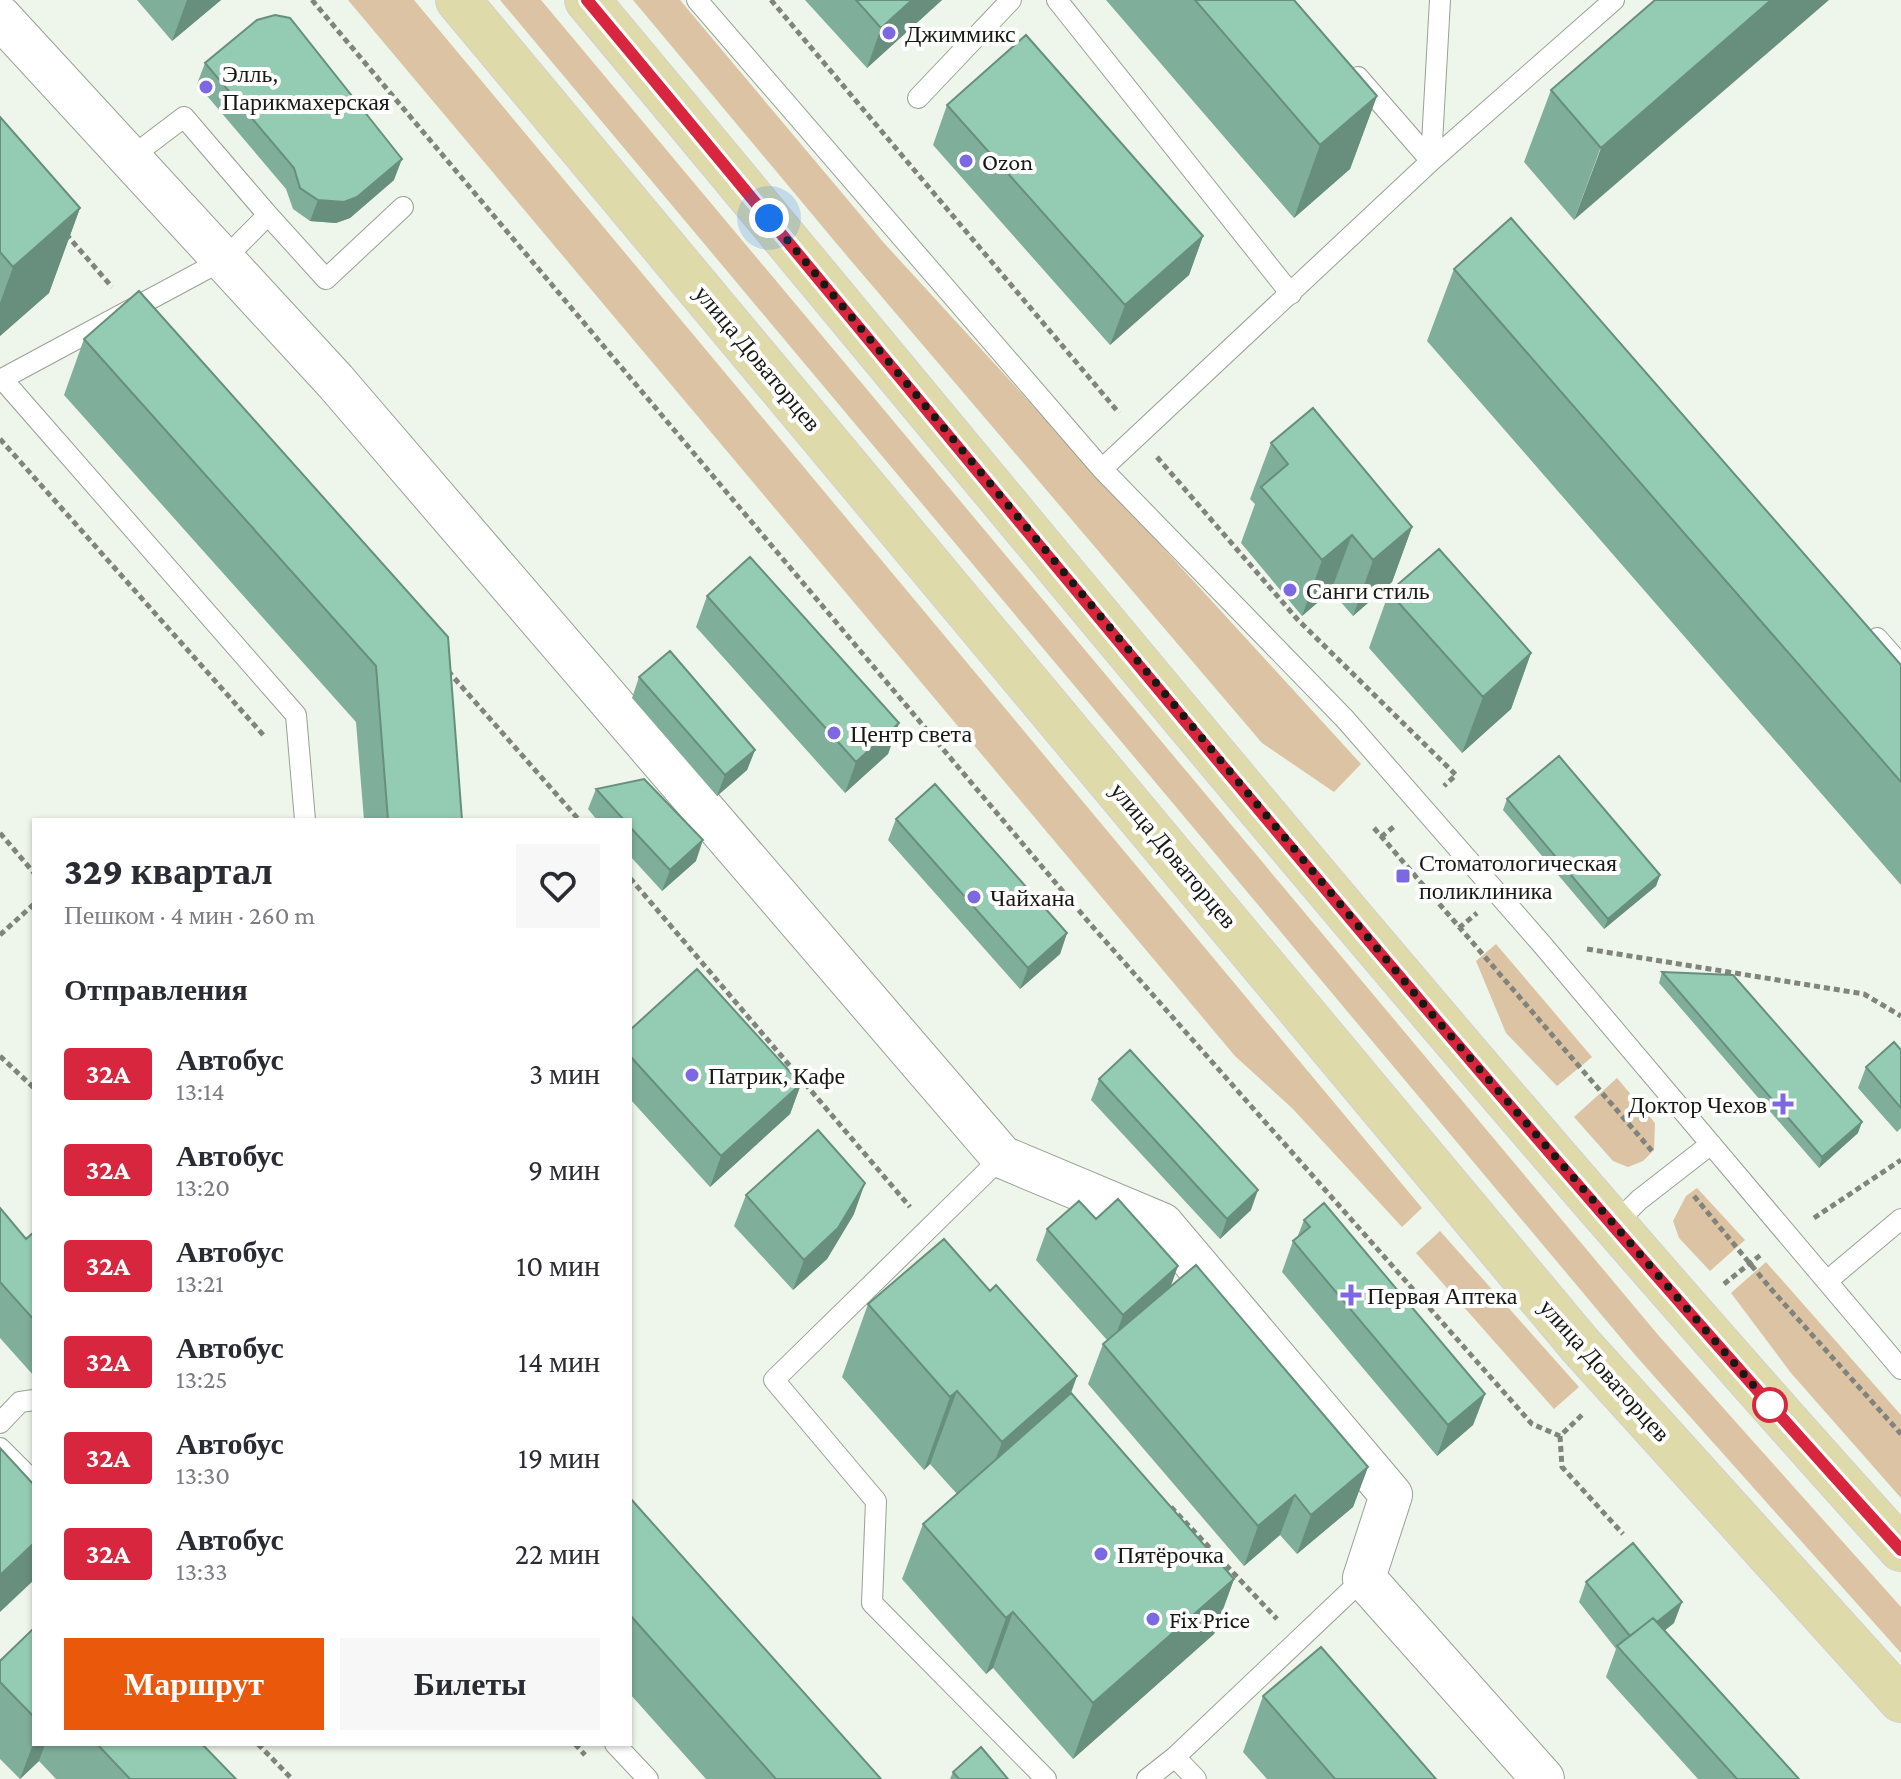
<!DOCTYPE html>
<html lang="ru">
<head>
<meta charset="utf-8">
<style>
	body { margin:0; font-family:"Crimson Pro",serif; background:#f7f7f7; color:#2b2b33; height:100vh; display:flex; flex-direction:column; font-size:30px; white-space:nowrap }
	* { box-sizing:border-box; margin:0 }
	p { font-size:26px; color:#7c7c81 }
	.icon { flex:none; width:44px; height:44px; fill:none; stroke:currentColor; stroke-width:2; stroke-linecap:round; stroke-linejoin:round }
	.map { position:relative; flex:1; overflow:hidden }
	.panel { position:absolute; left:32px; top:818px; width:600px; height:928px; display:flex; flex-direction:column; background:#fff; border-radius:0px; box-shadow:0 2px 6px #0004 }
	.panel>* { flex:none }
	.badge { padding:0 16px; border-radius:6px; font-size:28px; line-height:52px }
	.you { position:absolute; width:40px; height:40px; margin:-20px; border:6px solid #fff; border-radius:50%; background:#1a73e8; box-shadow:0 0 0 12px #1a73e833 }
	.map>.badge { position:absolute; translate:-50% -50%; box-shadow:0 0 0 4px #fff }
	h2 { padding:0 32px; font-size:30px; line-height:72px }
	.round { display:grid; place-items:center; flex:none; width:84px; height:84px; border-radius:0px; background:#f7f7f7 }
	.head { display:flex; align-items:center; justify-content:space-between; height:136px; padding:0 32px }
	h1 { font-size:38px; font-weight:800; line-height:60px }
	.button { display:flex; gap:16px; margin-top:auto; padding:16px 32px }
	.button a { flex:1; height:92px; border-radius:0px; background:#ea580c; color:#fff; font-size:32px; font-weight:800; line-height:92px; text-align:center }
	.button a+a { background:#f7f7f7; color:#2b2b33 }
	ul { padding:0; list-style:none }
	li { display:flex; align-items:center; gap:24px; height:96px; padding:0 32px }
	li div { flex:1 }
	li b { display:block; font-size:30px }
	li em { font-style:normal }
	li .badge { min-width:88px; font-weight:700; text-align:center }
	.map>svg:first-child { display:block }
</style>
</head>
<body>
<div class="map">
<svg width="1901" height="1779" viewBox="0 0 1901 1779">
	<rect width="100%" height="100%" fill="#eef5ea"/>
	<!-- green -->
	<path fill="#dbc3a3" d="M348 0H414L1422 1208 1402 1227 1292 1108 1235 1056Z
		M500 0H541L1659 1336 1901 1607V1653L1636 1356Z
		M633 0H680L884 243 1361 764 1334 792 1262 743 847 256Z
		M1496 944 1592 1057 1557 1086 1506 1033 1476 961Z
		M1617 1078 1655 1123 1654 1150 1643 1161 1628 1167 1613 1161 1574 1117Z
		M1697 1188 1745 1240 1710 1271 1679 1238 1673 1221 1686 1196Z
		M1440 1231 1579 1387 1554 1409 1416 1253Z
		M1766 1262 1901 1415V1498L1791 1373 1731 1293Z"/>
	<g fill="none" stroke-linecap="round" stroke-linejoin="round">
		<!-- service casing -->
		<g stroke="#99a096" stroke-width="22">
			<path id="service" d="M697 0 1102 469 1345 719 1540 942 1901 1369
				M1057 0 1291 294
				M1358 77 1431 161 1440 0
				M918 98 1011 0
				M130 158 184 117 268 215
				M0 380 223 260 268 215 326 279 403 207
				M4 381 296 715 305 820
				M1102 469 1431 161 1614 0
				M1877 638 1901 665
				M1002 1157 774 1380 876 1501 872 1603 1046 1779
				M1613 1226 1639 1200 1711 1144
				M1827 1281 1901 1219
				M0 1423 20 1402 34 1400
				M0 1448 34 1482
				M615 1744 648 1779
				M1147 1779 1175 1757
				M1196 1779 1175 1757 1364 1578"/>
		</g>
		<!-- minor casing -->
		<g stroke="#99a096" stroke-width="44">
			<path id="minor" d="M0 17 335 381 1002 1157 1162 1224 1391 1495 1364 1578 1543 1779"/>
		</g>
		<!-- primary casing -->
		<g stroke="#d1d1d0" stroke-width="46">
			<path id="primary" d="M458 0 1580 1345 1901 1700
				M587 0C1021 520 1447 1047 1901 1549"/>
		</g>
		<!-- path -->
		<path stroke="#80847d" stroke-width="5" stroke-dasharray="6 4" stroke-linecap="butt" d="M312 0 1092 926 1532 1424 1560 1436 1584 1413
			M771 0 1119 413
			M66 234 112 287
			M0 439 265 737
			M1157 457 1298 620 1456 775 1444 786
			M448 671 579 820
			M1374 828 1652 1151
			M0 833 34 873
			M1381 837 1396 825
			M630 878 910 1207
			M1459 928 1477 913
			M0 935 34 904
			M1587 949 1864 994 1901 1016
			M0 1056 34 1088
			M1694 1196 1771 1289 1901 1434
			M1814 1218 1901 1160
			M1724 1284 1763 1253
			M1560 1436 1562 1467 1623 1534
			M1171 1507 1277 1619
			M258 1744 292 1779
			M575 1744 585 1755"/>
		<!-- service -->
		<use href="#service" stroke="#fff" stroke-width="20"/>
		<!-- minor -->
		<use href="#minor" stroke="#fff" stroke-width="42"/>
		<!-- primary -->
		<use href="#primary" stroke="#dfdaa9" stroke-width="44"/>
	</g>
	<!-- wall -->
	<path fill="#7faf9a" d="M137 0H221L172 41Z
		M805 0H942L867 68Z
		M1106 0H1294L1377 96 1350 169 1294 218Z
		M1655 0 1574 220 1524 162 1551 90Z
		M205 63 394 180 350 218 336 223 310 221 293 209 286 189 197 84Z
		M947 105 1203 236 1189 275 1110 345 933 145Z
		M0 117 80 208 49 293 0 336Z
		M1454 269 1901 665V885L1427 341Z
		M84 339 448 637 462 820H364L356 722 64 395Z
		M1271 443 1412 527 1392 582 1353 616 1331 591 1302 616 1241 543 1255 504 1250 499Z
		M1389 592 1531 653 1511 709 1462 753 1369 648Z
		M707 596 899 723 888 754 845 793 696 627Z
		M639 677 755 750 747 770 717 796 632 698Z
		M596 789 696 861 662 891 630 856V820H597L588 809Z
		M1507 799 1660 875 1656 886 1604 929 1503 810Z
		M896 819 1067 933 1060 954 1020 989 888 840Z
		M1662 972 1858 1133 1819 1168 1659 983Z
		M630 1030 801 1084 790 1114 710 1187 630 1099Z
		M1901 1050V1128L1897 1132 1858 1088 1866 1067Z
		M1099 1079 1251 1210 1220 1239 1091 1100Z
		M746 1195 854 1214 827 1259 793 1290 734 1226Z
		M0 1208 26 1239 34 1232V1376L0 1338Z
		M1096 1219 1368 1467 1353 1507 1297 1554 1280 1535 1244 1566 1088 1384 1103 1344 1107 1340 1036 1260 1047 1229Z
		M1304 1220 1485 1394 1473 1425 1437 1456 1282 1272 1293 1241 1297 1238Z
		M990 1291 1077 1376 1071 1393 1234 1579 1214 1634 1073 1759 993 1668 986 1674 902 1579 923 1524 957 1494 930 1464 924 1470 842 1377 868 1304Z
		M630 1498 881 1779H706L630 1694Z
		M1586 1582 1674 1623 1665 1630 1799 1779H1698L1606 1677 1616 1649 1579 1602Z
		M34 1628V1744H202L236 1779H56L39 1761 20 1779 0 1759V1661Z
		M1263 1696 1436 1779H1267L1243 1752Z
		M953 1772 1008 1779H950Z"/>
	<!-- shaded-wall -->
	<path fill="#688f7d" d="M187 0H221L172 41Z
		M912 0H942L867 68 881 28Z
		M1771 0H1829L1574 220 1601 148Z
		M1377 96 1350 169 1294 218 1320 145Z
		M402 159 394 180 350 218 336 223 310 221 318 200Z
		M80 208 49 293 0 336V303L13 267Z
		M1203 236 1189 275 1110 345 1125 305Z
		M1412 527 1392 582 1353 616 1373 560Z
		M1352 535 1331 591 1302 616 1322 560Z
		M1531 653 1511 709 1462 753 1483 697Z
		M899 723 888 754 845 793 856 762Z
		M755 750 747 770 717 796 725 775Z
		M703 840 696 861 662 891 670 870Z
		M1660 875 1656 886 1604 929 1608 919Z
		M1067 933 1060 954 1020 989 1028 968Z
		M801 1084 790 1114 710 1187 721 1156Z
		M1862 1122 1858 1133 1819 1168 1822 1157Z
		M865 1183 854 1214 827 1259 793 1290 804 1260Z
		M1258 1190 1251 1210 1220 1239 1227 1219Z
		M1178 1266 1167 1297 1112 1346 1123 1315Z
		M1077 1376 1050 1449 975 1515 1002 1442Z
		M957 1391 930 1464 924 1470 950 1397Z
		M1485 1394 1473 1425 1437 1456 1448 1425Z
		M1368 1467 1353 1507 1297 1554 1311 1515Z
		M1295 1495 1280 1535 1244 1566 1258 1526Z
		M34 1543V1580L0 1612V1575Z
		M1234 1579 1214 1634 1073 1759 1093 1703Z
		M1682 1602 1674 1623 1629 1659 1634 1641Z
		M1013 1612 993 1668 986 1674 1006 1618Z
		M34 1741V1744H45L39 1761 20 1779Z"/>
	<!-- building -->
	<path fill="#94ccb3" stroke="#688f7d" stroke-width="2" d="M856 0H912L881 28Z
		M1195 0H1294L1377 96 1320 145Z
		M1655 0H1771L1601 148 1551 90Z
		M275 15 290 18 402 159 357 197 344 202 318 200 300 188 294 168 205 63 257 20Z
		M1026 35 1203 236 1125 305 947 105Z
		M0 117 80 208 13 267 0 252Z
		M1511 218 1901 665V782L1454 269Z
		M139 291 448 637 462 820H388L376 666 84 339Z
		M1313 408 1412 527 1373 560 1352 535 1322 560 1261 487 1288 464 1271 443Z
		M1439 549 1531 653 1483 697 1389 592Z
		M750 557 899 723 856 762 707 596Z
		M670 651 755 750 725 775 639 677Z
		M1559 756 1660 875 1608 919 1507 799Z
		M644 779 703 840 670 870 630 827V820H624L596 789Z
		M935 784 1067 933 1028 968 896 819Z
		M697 969 801 1084 721 1156 630 1056V1030Z
		M1662 972 1733 975 1862 1122 1822 1157Z
		M1894 1042 1901 1050V1108L1866 1067Z
		M1130 1050 1258 1190 1227 1219 1099 1079Z
		M818 1130 865 1183 838 1228 804 1260 746 1195Z
		M1118 1199 1178 1266 1123 1315 1047 1229 1079 1201 1096 1219Z
		M1324 1203 1485 1394 1448 1425 1293 1241 1310 1227 1304 1220Z
		M0 1208 26 1239 34 1232V1320L0 1282Z
		M944 1239 990 1291 996 1285 1077 1376 1002 1442 957 1391 950 1397 868 1304Z
		M1196 1265 1368 1467 1311 1515 1295 1495 1258 1526 1103 1344Z
		M1071 1393 1234 1579 1093 1703 1013 1612 1006 1618 923 1524Z
		M0 1448 34 1485V1543L0 1575Z
		M630 1498 881 1779H776L630 1615Z
		M1633 1543 1682 1602 1657 1622 1653 1618 1630 1636 1586 1582Z
		M1653 1618 1799 1779H1737L1617 1646Z
		M34 1628V1717L0 1682V1661Z
		M1321 1647 1436 1779H1335L1263 1696Z
		M97 1744H202L236 1779H130Z
		M981 1747 1008 1779H959L953 1772Z"/>
	<g fill="none" stroke-linecap="round" stroke-linejoin="round">
		<!-- line casing -->
		<g stroke="#fff" stroke-width="18">
			<path id="line" d="M587 0C1021 520 1445 1049 1901 1550"/>
		</g>
		<!-- line -->
		<use href="#line" stroke="#d7263d" stroke-width="12"/>
		<!-- walk -->
		<path stroke="#171915" stroke-width="8" stroke-dasharray="0 14.4" d="M769 218 1430 1012 1780 1416 1770 1405"/>
	</g>
	<!-- markers -->
	<g fill="#7c68e3" stroke="#fff" stroke-width="3">
		<circle cx="889" cy="33" r="8"/>
		<circle cx="206" cy="87" r="8"/>
		<circle cx="966" cy="161" r="8"/>
		<circle cx="1290" cy="590" r="8"/>
		<circle cx="834" cy="733" r="8"/>
		<rect x="1395" y="868" width="16" height="16" rx="4"/>
		<circle cx="974" cy="897" r="8"/>
		<circle cx="692" cy="1075" r="8"/>
		<path d="M1779 1092h8v8h8v8h-8v8h-8v-8h-8v-8h8z"/>
		<path d="M1347 1283h8v8h8v8h-8v8h-8v-8h-8v-8h8z"/>
		<circle cx="1101" cy="1554" r="8"/>
		<circle cx="1153" cy="1619" r="8"/>
	</g>
	<circle fill="#fff" stroke="#d7263d" stroke-width="4" cx="1770" cy="1405" r="16"/>
	<g text-anchor="middle" dominant-baseline="central" stroke-width="8" stroke-linejoin="round" paint-order="stroke">
		<!-- poi labels -->
		<g font-size="24" fill="#171915" stroke="#fff" text-anchor="start">
			<text x="905" y="33">Джиммикс</text>
			<text x="222" y="73">Элль,<tspan x="222" dy="28">Парикмахерская</tspan></text>
			<text x="982" y="161">Ozon</text>
			<text x="1306" y="590">Санги стиль</text>
			<text x="850" y="733">Центр света</text>
			<text x="1419" y="862">Стоматологическая<tspan x="1419" dy="28">поликлиника</tspan></text>
			<text x="990" y="897">Чайхана</text>
			<text x="708" y="1075">Патрик, Кафе</text>
			<text x="1767" y="1104" text-anchor="end">Доктор Чехов</text>
			<text x="1367" y="1295">Первая Аптека</text>
			<text x="1117" y="1554">Пятёрочка</text>
			<text x="1169" y="1619">Fix Price</text>
		</g>
		<!-- street labels -->
		<g font-size="24" fill="#171915" stroke="#fff">
			<text transform="translate(758 358) rotate(50)">улица Доваторцев</text>
			<text transform="translate(1174 855) rotate(50)">улица Доваторцев</text>
			<text transform="translate(1605 1370) rotate(48)">улица Доваторцев</text>
		</g>
	</g>
</svg>
<div class="you" style="left:769px;top:218px"></div>
<section class="panel">
<div class="head"><div><h1>329 квартал</h1><p>Пешком · 4 мин · 260 m</p></div><a class="round"><svg class="icon" aria-label="heart" viewBox="0 0 24 24"><path d="M12 20l-8-8c-3-5 5-10 8-4 3-6 11-1 8 4z"/></svg></a></div>
<h2>Отправления</h2>
<ul>
<li><span class="badge" style="background:#d7263d;color:#fff">32A</span><div><b>Автобус</b><p>13:14</p></div><em>3 мин</em></li>
<li><span class="badge" style="background:#d7263d;color:#fff">32A</span><div><b>Автобус</b><p>13:20</p></div><em>9 мин</em></li>
<li><span class="badge" style="background:#d7263d;color:#fff">32A</span><div><b>Автобус</b><p>13:21</p></div><em>10 мин</em></li>
<li><span class="badge" style="background:#d7263d;color:#fff">32A</span><div><b>Автобус</b><p>13:25</p></div><em>14 мин</em></li>
<li><span class="badge" style="background:#d7263d;color:#fff">32A</span><div><b>Автобус</b><p>13:30</p></div><em>19 мин</em></li>
<li><span class="badge" style="background:#d7263d;color:#fff">32A</span><div><b>Автобус</b><p>13:33</p></div><em>22 мин</em></li>
</ul>
<div class="button"><a>Маршрут</a><a>Билеты</a></div>
</section>
</div>
</body>
</html>
